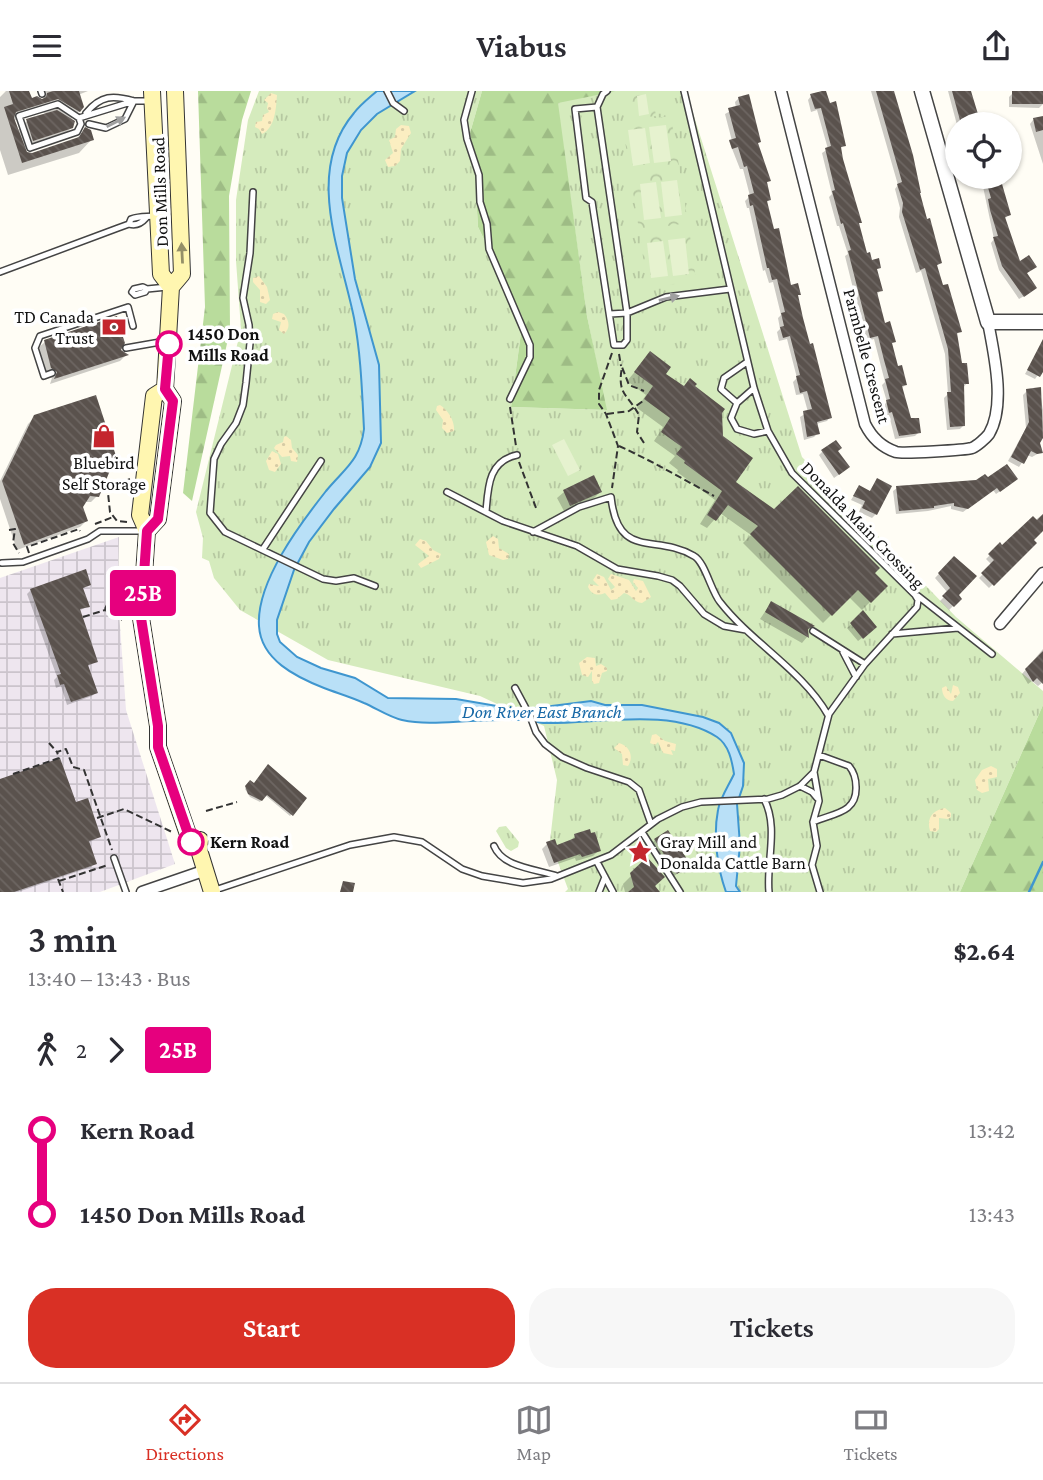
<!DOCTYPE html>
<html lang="en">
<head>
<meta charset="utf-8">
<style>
	body { margin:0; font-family:"Crimson Pro",serif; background:#f7f7f7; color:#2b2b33; height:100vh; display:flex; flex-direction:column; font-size:26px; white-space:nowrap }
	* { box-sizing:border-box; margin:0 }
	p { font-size:23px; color:#7c7c81 }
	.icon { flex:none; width:38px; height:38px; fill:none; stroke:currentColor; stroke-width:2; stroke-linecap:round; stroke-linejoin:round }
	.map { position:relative; height:801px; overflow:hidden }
	.panel { display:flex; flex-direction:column; background:#fff; flex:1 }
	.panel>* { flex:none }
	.badge { padding:0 14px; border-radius:5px; font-size:24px; line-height:46px }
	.buttons { position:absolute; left:945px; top:21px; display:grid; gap:14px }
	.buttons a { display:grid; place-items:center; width:77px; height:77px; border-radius:50%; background:#fff; box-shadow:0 2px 5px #0004; font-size:35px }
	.map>.badge { position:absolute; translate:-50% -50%; box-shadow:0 0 0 4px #fff }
	.legs { display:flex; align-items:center; gap:10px; height:77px; padding:0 28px; font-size:23px }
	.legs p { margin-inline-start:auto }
	.head { display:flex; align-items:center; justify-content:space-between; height:119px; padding:0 28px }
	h1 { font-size:38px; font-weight:600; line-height:52px }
	.action { display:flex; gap:14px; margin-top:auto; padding:14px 28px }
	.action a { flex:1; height:80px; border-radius:28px; background:#d93025; color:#fff; font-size:28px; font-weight:600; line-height:80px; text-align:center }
	.action a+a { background:#f7f7f7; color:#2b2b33 }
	ul { padding:0 28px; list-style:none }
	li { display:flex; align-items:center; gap:24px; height:84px; font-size:26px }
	li i { display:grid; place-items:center; width:10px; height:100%; margin:0 9px; background:currentColor }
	li i::after { content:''; width:18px; height:18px; margin:-9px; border:5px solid; border-radius:50%; background:#fff }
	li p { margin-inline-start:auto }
	li:first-child i { background:linear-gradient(#0000 50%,currentColor 0) }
	li:last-child i { background:linear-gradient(currentColor 50%,#0000 0) }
	header { display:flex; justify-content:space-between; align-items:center; height:91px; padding:0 28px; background:#fff; font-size:32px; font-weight:600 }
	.dock { display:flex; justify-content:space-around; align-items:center; height:98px; border-top:2px solid #e1e1e2; background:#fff; font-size:19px; color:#7c7c81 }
	.dock a { display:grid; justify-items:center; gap:4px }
	.dock .current { color:#d93025 }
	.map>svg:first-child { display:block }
</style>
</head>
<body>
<header><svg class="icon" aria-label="menu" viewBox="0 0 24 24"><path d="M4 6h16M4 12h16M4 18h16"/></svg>Viabus<svg class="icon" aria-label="share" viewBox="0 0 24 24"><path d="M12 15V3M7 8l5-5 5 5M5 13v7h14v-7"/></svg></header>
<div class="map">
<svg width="1043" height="801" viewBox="0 0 1043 801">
	<defs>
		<pattern id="industrial-grid" width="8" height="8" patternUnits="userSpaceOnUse" patternTransform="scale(1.75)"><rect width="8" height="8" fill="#eee6ef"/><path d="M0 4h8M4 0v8" fill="none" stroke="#cbc4cc"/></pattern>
		<pattern id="grass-tufts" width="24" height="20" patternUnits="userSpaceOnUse" patternTransform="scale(1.75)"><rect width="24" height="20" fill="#d5ebbd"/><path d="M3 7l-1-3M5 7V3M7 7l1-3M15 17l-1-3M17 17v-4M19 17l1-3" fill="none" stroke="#b6c8a1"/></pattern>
		<pattern id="forest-firs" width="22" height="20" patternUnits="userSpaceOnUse" patternTransform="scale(1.75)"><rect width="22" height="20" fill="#b9dc9c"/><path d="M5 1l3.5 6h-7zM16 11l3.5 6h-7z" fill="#9ebc85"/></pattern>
		<pattern id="sand-dots" width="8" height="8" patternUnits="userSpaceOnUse" patternTransform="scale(1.75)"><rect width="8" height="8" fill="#fbeec1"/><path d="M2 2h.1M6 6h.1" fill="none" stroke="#d6cba5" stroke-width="1.8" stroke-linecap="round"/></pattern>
		<pattern id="park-crowns" width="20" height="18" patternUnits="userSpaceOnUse" patternTransform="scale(1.75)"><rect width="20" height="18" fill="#d5ebbd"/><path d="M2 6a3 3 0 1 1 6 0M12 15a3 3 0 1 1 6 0" fill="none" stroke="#b6c8a1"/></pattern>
		<pattern id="building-back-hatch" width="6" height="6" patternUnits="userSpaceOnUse" patternTransform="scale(1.75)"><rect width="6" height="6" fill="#5a524d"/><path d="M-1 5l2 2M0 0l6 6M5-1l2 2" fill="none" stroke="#6d6662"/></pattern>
	</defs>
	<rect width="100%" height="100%" fill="#fffdf5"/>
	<!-- industrial -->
	<path fill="url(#industrial-grid)" d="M119 446 118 507 126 619 175 773 100 801H0V487Z"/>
	<!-- grass -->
	<path fill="url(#grass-tufts)" d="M259 0H482L470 42 474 67 478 136 523 227 511 316 606 319 587 225 557 11 617 0H686L802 366 956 526 1043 600V614L960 801H565L568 798 550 750 557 689 544 635 480 605 328 569 240 519 214 487 209 470 202 467 203 447 196 421 241 238 236 170V109L248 29Z
		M506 735 519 751 518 756 511 760 506 757 496 740 499 736Z"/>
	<!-- forest -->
	<path fill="url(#forest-firs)" d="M198 0H251L242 29 229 105 230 239 192 410 183 402 205 216Z
		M482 0H617L558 12 587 225 607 319 511 316 523 227 478 136 474 67 470 42Z
		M1043 614V801H960Z"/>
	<!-- sand -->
	<path fill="url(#sand-dots)" d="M271 2 277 4C276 18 275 37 262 43L259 38 255 36 256 31 262 30 263 24 269 21 267 17 268 12 264 9Z
		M401 34 409 35 411 42 401 58 400 70 395 75 388 76 385 69 393 62 389 49 395 46 396 38Z
		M259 185 267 196 270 209 266 213 260 211V199L253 191V187Z
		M278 221 284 223C289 229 291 237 284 243L279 239 281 231 272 228 273 223Z
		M440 314C448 319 455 330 454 340L447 342 442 337 443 329 436 319 437 315Z
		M286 345 291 349 292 357 298 364 297 371 291 370 290 365 282 366 274 357 276 354 283 351 284 346Z
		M272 360 278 363 281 373 275 381 269 379 266 370Z
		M493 445 498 448 499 457 509 463 508 468 503 469 489 464 486 451Z
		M420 448 426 450 433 459 441 463 439 468 421 477 418 473 429 465 415 454Z
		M597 483 604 486 611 499 615 496 608 488 611 483 629 489 636 500 638 497 633 491 634 488 643 490 651 506 642 512C634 512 631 503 624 502L617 508 611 509 605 502C597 505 592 504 588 496L589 493 599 495 593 489Z
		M587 566 595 567 596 575 601 573 607 577V580L602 582 599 592 594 593 592 590V580L588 586 582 584 579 572Z
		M953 594 958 596 960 602 953 610C946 610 942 604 942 597L946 595 951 603Z
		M656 643 665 650 676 653 675 660 671 659 673 664 663 662 658 651 655 654 650 652 652 644Z
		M619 652C630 655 634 666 628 675L623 674 622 663 614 657Z
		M991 675 997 678V686L988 688 989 700 982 702 977 699 975 689 982 679Z
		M945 717 951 722V726L948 728 939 727V738L936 741 930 740C926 727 933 719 945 717Z"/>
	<!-- park -->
	<path fill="url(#park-crowns)" d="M652 0 656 25 632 28 629 3Z
		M671 25 688 132 639 139 622 31Z
		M689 137 696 190 647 197 640 143Z"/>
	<!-- pitch -->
	<path fill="#e6f2cf" d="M646 3 649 23 639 25 637 5Z
		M666 34 671 70 654 72 649 36Z
		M645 37 650 72 633 75 628 39Z
		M677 89 682 124 665 126 661 91Z
		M656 91 661 127 644 129 640 93Z
		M685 147 689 183 673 185 668 149Z
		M663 150 668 185 651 187 647 152Z
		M564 348 580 379 568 385 552 354Z"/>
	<!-- water -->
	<path fill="#b9e0f7" stroke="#3f96cf" stroke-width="2" d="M377 0H415L377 23 361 39 347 62 342 85V107L355 188 379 274 381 352 370 376 334 418 309 451 294 479 277 529V543L280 551 297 566 321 577 355 587 388 607 456 608 520 619 591 610 605 614H642L703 626 719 632 731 642 744 672 743 695 737 713 740 754 736 795 740 801H726C717 776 713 745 718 719 720 707 729 694 734 683 732 670 729 654 717 646 671 616 597 633 545 632 540 632 535 630 529 629 511 628 490 629 471 630 448 631 425 634 402 629 389 626 376 617 364 612 351 606 337 602 324 597 296 586 261 569 259 535 256 491 300 433 326 400 345 377 360 370 364 338 362 301 361 264 354 227 341 162 304 81 354 22 360 14 369 7 377 0Z"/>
	<!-- shadow -->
	<path fill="#0003" fill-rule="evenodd" d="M6 0H28L31 9 41 10 44 8 41 0H88L78 4 80 20 69 30 72 36 63 45 22 59 28 64 75 49 86 38 92 48 79 62 8 84 0 59V6ZM42 21 47 24 27 30 17 40 13 30Z
		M871 0H888L940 171 936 176 960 240 956 244 961 274 967 292 963 297 964 334 960 338 947 339 944 307 948 303 945 263 921 180 916 182 899 126 900 117 895 98 898 94Z
		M948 0H968L978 33 957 34Z
		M1025 0H1043V13L1039 17 1009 16V6L1013 2Z
		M825 1 845 54 839 58 860 131 858 134 866 164 870 171 879 176 875 180 881 199 876 204 884 234 894 250 891 253 897 278 905 294 901 298 909 329 919 341 915 345 895 348 889 324H886L883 315 887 311 882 294 885 291 874 248 866 250 845 165 848 163 839 135H837L829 106 832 103 822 62 828 58 817 19 811 21 808 9 811 5Z
		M739 7 759 51 757 53 769 89 765 93 770 108 766 112 789 196 799 203 796 206 830 326 827 330 816 333 818 342 814 346 804 349 800 326 808 321 803 303 796 304 793 291 797 287 787 248 779 250 777 241 780 238 778 227 781 224 773 191 769 192 765 179 763 180 749 117H747L745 110 750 105 743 78H740L729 50H732L725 23 736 17 735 11Z
		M1043 26V73L1030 33 1033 29Z
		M981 86H998L1009 124 1004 128 1019 173 1034 176 1026 183 1031 201 1019 208 999 179 991 152 994 148Z
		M119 237 125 241 121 245 118 257 126 264 120 270 50 293 52 287 45 283 38 257 45 251Z
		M1040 257 1043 259V277L1035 288 1025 283Z
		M650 263 663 283 683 297 693 295 721 321V346L734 391 774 421 873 482 870 511 862 519 849 506 823 532 743 452 751 444 720 422 707 437 700 433 715 409 677 381 678 379 669 372 675 365 654 350 663 336 637 317 646 304 627 290Z
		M1039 298 1043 319V343L1038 352 1041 361 1032 366 1027 364 1019 376 1008 370 1026 337 1023 304 1027 300Z
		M35 326 97 405 91 411H84L81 415 86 430 80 436 17 459 0 408V390L28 333Z
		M837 360 844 380 834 387 819 364 822 361Z
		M593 386 600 401 594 407 564 420 557 407 564 401Z
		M877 389 876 423 872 427 859 421 862 414 851 409 859 396 869 401Z
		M988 389 1012 392 996 403 993 399 963 421 951 418V415L928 420 896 423 893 400 897 397Z
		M1043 423V437L1032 450 1034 452 989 497 979 487 992 474 986 468 1000 454 1002 456Z
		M954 467 956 504 960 508 949 519 940 510 948 502 935 487Z
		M89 493 82 498 88 515 79 520 96 570 87 576 96 601 92 605 67 614 61 595 56 597 54 589 57 586 27 503 31 499Z
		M771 512 812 535 807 540V546L802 552 760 528Z
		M863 522 871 540 858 550 847 537Z
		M1043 558V591L1038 595 1032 590 1028 593 1022 583Z
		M0 689 75 713 99 746 88 752 95 772 91 776 18 801H0Z
		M250 692 305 707 290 725 265 704 260 711 250 706 245 698Z
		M575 745 599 759 593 765 576 770 575 767 549 776 542 758 547 753 556 756 570 750Z
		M655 749 689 774 670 788 649 755Z
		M647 769 653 796 658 801H625L623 793Z"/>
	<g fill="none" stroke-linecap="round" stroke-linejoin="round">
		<!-- stream -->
		<path stroke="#3f96cf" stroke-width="2.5" d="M1029 801 1043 771"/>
	</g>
	<!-- building -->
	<path fill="url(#building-back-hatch)" d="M9 0H29L32 7 37 5 42 8 46 6 47 2 53 0H79L84 16 80 21 58 8 16 21 14 27 27 61 32 62 79 46 85 36 91 39 94 49 22 72 4 16 13 13Z
		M822 0H826L830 12 836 10 846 55 841 56 843 68 862 132H859L867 162 870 161 872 169 879 167 881 177 877 178 883 200 877 201 885 232 890 230 896 251 892 252 898 275 902 274 907 294 902 295 911 327H919L921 342 899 345 892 321 889 322 886 309 890 308 885 288 889 287 884 269 878 245 870 247 848 160 851 159 843 132 841 133 832 100 835 99 825 57 831 55 821 17 815 18 810 3Z
		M876 0H894L913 64 921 102H920L927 128 930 127 942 172 937 174 943 194 948 193 962 241 957 242 962 272H967L969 293H964L965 335 950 336 947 301H951L948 258 925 177 920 179 902 121 903 112 897 93 902 91Z
		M952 0H971L981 33H961Z
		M1012 0H1043V13H1012Z
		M749 3 761 51 758 52 771 90 767 91 771 109 767 110 774 138 779 137 791 194 798 192 801 204H798L803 227 810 253 813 252 832 327 817 331 820 343 807 346 803 320 812 318 807 300 800 302 796 285 800 284 790 245 783 247 780 236 784 235 781 222 785 221 777 188 772 189 769 177H767L753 114 750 115 748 104 754 102 747 75 744 76 738 56 732 58 729 49 736 47 728 17 740 14 738 6Z
		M57 19 75 30 73 37 33 50 26 28Z
		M1043 25V39L1036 41 1033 27Z
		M985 86H1000L1011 124 1005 126 1020 170 1029 164 1037 176 1027 182 1037 197 1024 206 1002 175 993 146 998 145 990 119 988 108 991 107Z
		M117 225 120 235 125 233 127 241 122 243 125 252 121 259 129 264 54 288 57 281 51 277 44 249Z
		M1043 248V281L1040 286 1027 279Z
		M650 260 671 276 666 283 684 295 690 287 697 293 695 295 725 318 722 322 723 345 753 367 736 391 774 418 798 395 880 477 875 482 888 495 871 512 858 499 832 525 750 443 758 435 728 414 716 430 707 424 722 400 684 372 685 370 676 363 682 356 661 341 670 327 644 308 653 295 634 281Z
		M1041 296 1043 347 1040 352 1043 362 1037 363 1031 360 1024 373 1011 366 1029 331 1026 298Z
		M96 304 116 365 99 406 90 405 83 416 88 430 24 454 2 390 34 324Z
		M836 349 842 357 838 360 850 376 839 384 821 359Z
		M1007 373 1018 388 1000 401 997 397 968 418 954 415V412L934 415V417L899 420 896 395 976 389 985 383 988 386Z
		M594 384 602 401 570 415 563 399Z
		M877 387 892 395 877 424 862 417 865 410 853 405 859 394 870 400Z
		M1043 423V440L1034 449 1037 452 994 495 981 482 994 469 988 463 1000 451 1002 454 1033 425 1037 429Z
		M954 465 977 485 959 504 962 508 954 516 942 505 950 497 938 482Z
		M86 478 91 494 83 497 90 516 80 518 98 571 88 574 98 602 71 611 64 593 60 594 57 584 61 583 30 498Z
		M771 510 815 535 808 538 809 547 765 521Z
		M863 519 877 536 863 548 850 532Z
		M1043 560V593L1037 587 1033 591 1025 578Z
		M60 667 76 711 88 707 101 746 89 750 97 773 14 801H0V688Z
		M268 673 307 707 293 725 267 704 262 710 248 703 245 695 250 689 254 692Z
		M590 738 591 742 595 741 601 760 582 766 580 763 554 772 546 751 555 748 557 754 575 747 574 743Z
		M668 739 691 774 677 783 654 748Z
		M647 766 665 786 655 795 660 801H628L634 796 630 782Z
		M343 790 355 792 353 801H340Z"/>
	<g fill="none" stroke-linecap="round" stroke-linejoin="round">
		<!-- service casing -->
		<g stroke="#444" stroke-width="8">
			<path id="service" d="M41 0 42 3
				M387 0 393 12 404 20
				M472 0 464 29 467 48 479 84 480 111 487 133 489 158 530 254V266L510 308
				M597 16 575 18 586 107 592 111 614 254H623L627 249V222L597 16 603 3 607 0
				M86 22C101 4 113 4 134 10
				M79 27 81 33 77 41 30 57 19 25 58 13 79 27 134 10H151
				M89 33 106 37 125 28 134 10
				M253 101 250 162 243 207 249 234 250 252 246 292 243 314 236 332 221 353 214 368 210 422 225 441 323 488 336 490 354 487 375 495
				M129 133C136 135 141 133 146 127
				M0 181 118 137 129 133 131 128C140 125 146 126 155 125
				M132 201 134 198 143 196 147 198 167 196
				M132 201 135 204 145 201 147 198
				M610 223 627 222 666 206 730 198
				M126 257 166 250
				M747 271 724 287 721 298 737 312 754 297
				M52 282 44 285 35 257 40 245 128 216 133 235
				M737 312 731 327 737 338 754 343 768 340
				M447 401 503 430 577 455 617 478 658 485 672 489 680 495 704 523 724 535 746 539
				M486 421C488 397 488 370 517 364
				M533 441 579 416 611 406C618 470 655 442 694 465 705 471 711 500 720 511 752 552 802 579 828 624
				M263 458 321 370
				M2 472 23 471 88 448 100 440H143
				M918 505 992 563
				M813 540 865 573
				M892 543 958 537
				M843 561 856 586
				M515 597 530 625 536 641 545 653 562 666 587 677 629 691 639 699 651 733
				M814 681 819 710 813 731 817 755 812 774 820 801
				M800 695 812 701 817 707
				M764 708C779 736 766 771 769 801
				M813 731C834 722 857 722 856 696 856 688 854 681 849 675L819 664
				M642 741 680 801
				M494 755C503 777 537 778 557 785
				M114 767 126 801
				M597 771 613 801
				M215 799 350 754 394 746 422 751 462 778 482 785 523 792 551 788 611 764 658 728 682 716 701 711 768 708 782 704 800 695 814 681 829 623 865 573 917 516 918 509 915 504 792 382 768 340 754 297 684 0
				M599 801 605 786"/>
		</g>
		<!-- minor casing -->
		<g stroke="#444" stroke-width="13">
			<path id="minor" d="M781 0 865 333C872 347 881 356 896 361 903 363 965 359 972 357 977 355 986 347 989 343 1006 314 994 263 988 231
				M1000 533 1043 482
				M142 801 206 779"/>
		</g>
		<!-- tertiary casing -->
		<g stroke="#444" stroke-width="17">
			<path id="tertiary" d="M922 0 988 231H1043"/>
		</g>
		<!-- secondary casing -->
		<g stroke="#333" stroke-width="18">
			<path id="secondary" d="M171 196 182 183 175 0
				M165 298 154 305 140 424 147 440 141 527 158 635V656L191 752 199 759
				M147 440 158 428 173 310 165 298 171 196 161 183 152 0
				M200 749 199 759 212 801"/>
		</g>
		<!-- path -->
		<path stroke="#333" stroke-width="2" stroke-dasharray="7 3.5" stroke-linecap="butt" d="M612 262 599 299V313L606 323 618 355 612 397
			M619 263 621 275
			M510 316 516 355
			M607 323 629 320 643 310
			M644 352 637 341 639 324C627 302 617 304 622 276L629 294 644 300
			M619 355C652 370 683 388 714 405
			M519 371 536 417
			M127 431 117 430 110 421 108 402 115 394 130 388
			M95 433 113 426
			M9 439 15 438 13 452 19 462
			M29 462 27 456 79 438 80 440
			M105 518 122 482
			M83 526 105 519 122 529
			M49 652 57 661
			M13 683 59 667 57 661 66 658 73 676 84 679 112 759
			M206 720 237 711
			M97 727 124 718 172 741
			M58 788 63 801
			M59 790 108 774"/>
		<!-- service -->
		<use href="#service" stroke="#fff" stroke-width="5"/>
		<!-- minor -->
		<use href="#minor" stroke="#fff" stroke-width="10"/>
		<!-- tertiary -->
		<use href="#tertiary" stroke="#fff" stroke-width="14"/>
		<!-- secondary -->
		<use href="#secondary" stroke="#fff6b0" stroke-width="16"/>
	</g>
	<!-- one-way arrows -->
	<defs><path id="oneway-solid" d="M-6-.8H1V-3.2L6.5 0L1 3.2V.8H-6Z" transform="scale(1.75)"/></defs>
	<g fill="#a0a0a0">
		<use href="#oneway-solid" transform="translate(116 31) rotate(-27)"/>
		<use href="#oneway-solid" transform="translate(669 207) rotate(-13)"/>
	</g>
	<use fill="#948f68" href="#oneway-solid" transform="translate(182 162) rotate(-93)"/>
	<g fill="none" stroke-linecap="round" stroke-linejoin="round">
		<!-- line-1 casing -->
		<g stroke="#fff" stroke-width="16">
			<path id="line-1" d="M169 253 165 298 173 310 158 428 147 440 141 527 158 635V656L191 751"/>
		</g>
		<!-- line-1 -->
		<use href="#line-1" stroke="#e6007e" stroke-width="10"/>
	</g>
	<!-- icons -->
	<defs>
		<g id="bank-bare" transform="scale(1.89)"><path d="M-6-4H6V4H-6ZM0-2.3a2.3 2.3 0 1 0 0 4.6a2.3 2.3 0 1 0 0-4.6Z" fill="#c4262e" stroke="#fff" stroke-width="2.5" paint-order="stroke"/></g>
		<g id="shop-bare" transform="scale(1.89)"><path d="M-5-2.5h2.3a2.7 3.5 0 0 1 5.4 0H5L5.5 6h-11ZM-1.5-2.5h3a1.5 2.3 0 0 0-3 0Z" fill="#c4262e" stroke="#fff" stroke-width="2.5" paint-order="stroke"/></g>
		<g id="sight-bare" transform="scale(1.89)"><path d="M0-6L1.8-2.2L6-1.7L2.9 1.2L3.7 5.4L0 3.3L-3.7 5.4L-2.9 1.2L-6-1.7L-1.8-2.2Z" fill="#c4262e" stroke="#fff" stroke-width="2.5" paint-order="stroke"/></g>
	</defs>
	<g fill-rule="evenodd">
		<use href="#bank-bare" x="114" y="236"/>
		<use href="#shop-bare" x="104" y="345"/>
		<use href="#sight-bare" x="640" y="761"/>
	</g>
	<!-- markers -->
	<g fill="#fff" stroke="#e6007e" stroke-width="3.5">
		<circle cx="169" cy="253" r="12"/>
		<circle cx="191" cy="751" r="12"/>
	</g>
	<g text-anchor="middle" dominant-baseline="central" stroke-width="7" stroke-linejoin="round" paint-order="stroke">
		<!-- street labels -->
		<g font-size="18" fill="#111" stroke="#fff">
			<text transform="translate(160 101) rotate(-92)">Don Mills Road</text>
			<text transform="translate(867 265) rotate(75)">Parmbelle Crescent</text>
			<text transform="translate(863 434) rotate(46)">Donalda Main Crossing</text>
		</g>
		<!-- poi labels -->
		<g font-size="18" fill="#111" stroke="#fff" text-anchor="end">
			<text x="94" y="226">TD Canada<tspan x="94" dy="21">Trust</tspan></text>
			<text x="104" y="372" text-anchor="middle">Bluebird<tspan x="104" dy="21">Self Storage</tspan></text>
			<text x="660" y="751" text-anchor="start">Gray Mill and<tspan x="660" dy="21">Donalda Cattle Barn</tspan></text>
		</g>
		<!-- stop labels -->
		<g font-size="18" font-weight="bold" fill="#111" stroke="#fff" text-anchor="start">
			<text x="188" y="243">1450 Don<tspan x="188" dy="21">Mills Road</tspan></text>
			<text x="210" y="751">Kern Road</text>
		</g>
		<!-- water labels -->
		<g font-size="19" font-style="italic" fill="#1768a6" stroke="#fff">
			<text x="542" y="620">Don River East Branch</text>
		</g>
	</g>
</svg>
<div class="buttons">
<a><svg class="icon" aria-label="locate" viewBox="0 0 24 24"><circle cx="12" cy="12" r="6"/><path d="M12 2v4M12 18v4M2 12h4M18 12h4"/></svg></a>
</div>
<b class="badge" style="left:143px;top:502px;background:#e6007e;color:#fff">25B</b>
</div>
<section class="panel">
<div class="head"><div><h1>3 min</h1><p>13:40 – 13:43 · Bus</p></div><b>$2.64</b></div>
<div class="legs"><svg class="icon" aria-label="walk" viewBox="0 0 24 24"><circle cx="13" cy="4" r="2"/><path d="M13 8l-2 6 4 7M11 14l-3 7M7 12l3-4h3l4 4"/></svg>2<svg class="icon" aria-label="forward" viewBox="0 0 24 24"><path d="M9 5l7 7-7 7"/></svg><b class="badge" style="background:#e6007e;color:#fff">25B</b></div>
<ul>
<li><i style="color:#e6007e"></i><b>Kern Road</b><p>13:42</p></li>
<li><i style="color:#e6007e"></i><b>1450 Don Mills Road</b><p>13:43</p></li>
</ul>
<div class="action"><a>Start</a><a>Tickets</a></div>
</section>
<nav class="dock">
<a class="current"><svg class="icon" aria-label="directions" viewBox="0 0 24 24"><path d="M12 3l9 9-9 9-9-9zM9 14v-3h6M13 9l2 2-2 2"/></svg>Directions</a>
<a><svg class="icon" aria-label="map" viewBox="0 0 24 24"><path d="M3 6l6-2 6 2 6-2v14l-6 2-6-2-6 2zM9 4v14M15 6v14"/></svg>Map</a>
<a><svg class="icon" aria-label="tickets" viewBox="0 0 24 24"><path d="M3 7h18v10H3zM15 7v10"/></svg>Tickets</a>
</nav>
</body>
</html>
